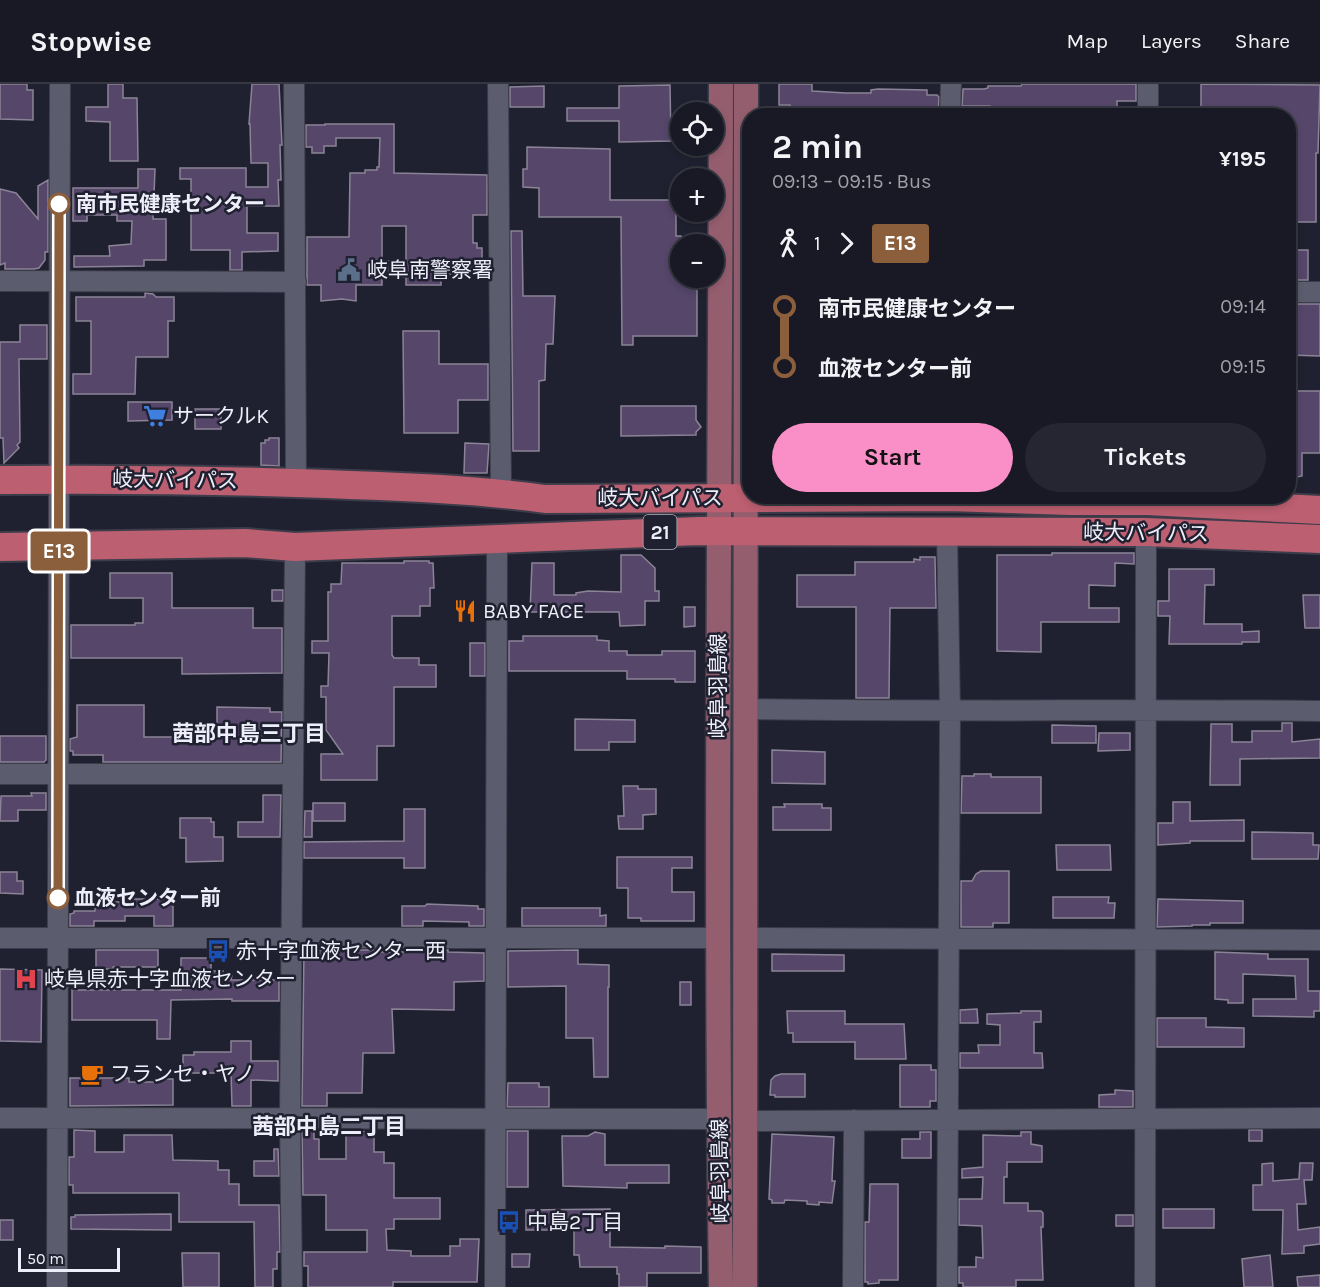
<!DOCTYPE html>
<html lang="en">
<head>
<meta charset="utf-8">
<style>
	body { margin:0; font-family:Karla,"Noto Sans JP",sans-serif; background:#252631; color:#f1f3f6; height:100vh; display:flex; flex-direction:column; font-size:22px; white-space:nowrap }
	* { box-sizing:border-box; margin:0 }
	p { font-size:20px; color:#9fa0a6 }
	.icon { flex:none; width:33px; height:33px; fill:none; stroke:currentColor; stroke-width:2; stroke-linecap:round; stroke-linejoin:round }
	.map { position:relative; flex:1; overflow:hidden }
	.sheet { position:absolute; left:742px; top:24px; width:554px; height:396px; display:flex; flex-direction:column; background:#181924; border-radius:24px; box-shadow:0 3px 9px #0003,0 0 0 2px #363841 }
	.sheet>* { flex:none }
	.badge { padding:0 12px; border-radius:4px; font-size:21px; line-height:39px }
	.buttons { position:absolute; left:670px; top:18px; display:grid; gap:12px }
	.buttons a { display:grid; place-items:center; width:54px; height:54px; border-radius:50%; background:#181924; box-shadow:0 3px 9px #0003,0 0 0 2px #363841; font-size:30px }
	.scale { position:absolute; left:18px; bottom:15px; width:102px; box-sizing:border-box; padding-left:6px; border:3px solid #edeef9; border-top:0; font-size:16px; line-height:21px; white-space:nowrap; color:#edeef9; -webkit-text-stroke:4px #202130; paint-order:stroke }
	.map>.badge { position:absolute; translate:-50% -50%; box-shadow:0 0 0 3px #fff }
	.legs { display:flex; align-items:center; gap:9px; height:66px; padding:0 30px; font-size:20px }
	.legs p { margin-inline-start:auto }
	.overview { display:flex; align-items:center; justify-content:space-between; height:102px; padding:0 30px }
	h1 { font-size:33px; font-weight:700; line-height:45px }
	.primary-button { display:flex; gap:12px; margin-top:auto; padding:12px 30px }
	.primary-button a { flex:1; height:69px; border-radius:36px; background:#fa8fc7; color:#111; font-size:24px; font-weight:700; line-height:69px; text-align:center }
	.primary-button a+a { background:#252631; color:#f1f3f6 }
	ul { padding:0 30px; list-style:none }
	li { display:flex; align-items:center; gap:21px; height:60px; font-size:22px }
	li i { display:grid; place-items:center; width:9px; height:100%; margin:0 8px; background:currentColor }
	li i::after { content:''; width:15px; height:15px; margin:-8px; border:4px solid; border-radius:50%; background:#181924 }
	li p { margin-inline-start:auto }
	li:first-child i { background:linear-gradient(#0000 50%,currentColor 0) }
	li:last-child i { background:linear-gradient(currentColor 50%,#0000 0) }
	header { display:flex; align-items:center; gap:36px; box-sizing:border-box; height:84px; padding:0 30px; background:#181924; border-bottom:2px solid #363841 }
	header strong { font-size:28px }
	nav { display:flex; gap:33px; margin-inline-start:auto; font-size:21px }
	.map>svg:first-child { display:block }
</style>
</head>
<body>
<header>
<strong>Stopwise</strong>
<nav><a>Map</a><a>Layers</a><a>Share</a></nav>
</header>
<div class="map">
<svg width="1320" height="1203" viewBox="0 0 1320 1203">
	<rect width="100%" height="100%" fill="#202130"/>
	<!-- building -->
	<path fill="#55466a" stroke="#8b8497" stroke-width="1.5" fill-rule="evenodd" d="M0 0H27V6H33V36L0 35Z
		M108 0H123V14H137L138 77H110V38L86 37V23H108Z
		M252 0H279L282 61H280L281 96H278L279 122H247V149H278V167L242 168V186H230V166H191V95H180V84H246V103H268V79H251L250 40H249Z
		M779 0H812V7L846 9H871V6L878 5 927 6V11H937L939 13 938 30 855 31V28H828V30H815V26L790 27V21H779Z
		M1022 0H1136V17H1117V32H990V22H962L963 5H984L988 4V2H1021Z
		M1201 0 1320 1 1318 69H1316V138H1288V32H1201Z
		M670 1 671 57 619 58V37H567V24H619V2Z
		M544 2V23H510V3Z
		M325 40H394V89L487 91V131H473V159H477V164H482V184H453V190H441V201H406V193L382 192V201H356V217L342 215 321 217V201H307V153H349L350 89H365V86H377V83H379L380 54H336V62H324V69H312V63H306V41H325ZM382 142H406V177H382Z
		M527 63 610 65V116H676V152H681V194H697V252H633V261H622L621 133H539V104L523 103V85H527Z
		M138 85H155L153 135H166V176H144V182L74 183V172H110L109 162 131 160 132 137H117V131H87V137H73V104H138Z
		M48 96V168H45V176L39 184 34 185H5V179L0 181V105L16 109 38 135V102Z
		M511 147H522L523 212H555L553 260H546L545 296 539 297V367H513Z
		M1288 166H1308V196H1288Z
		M145 209 153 210 156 213H174V237H168V273H136L135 310H73V290H91V237H76V213H145Z
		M1295 220H1320V272L1288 271V236L1295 237Z
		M20 241H47V275H19L20 358 17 361 19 364 4 379 3 354H0V258H20Z
		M403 247H439V280H488V316H458V349H404Z
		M1288 307H1320V369H1302V392L1288 395Z
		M128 318H172V336L128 337Z
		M621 322H696V336L701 343 696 348V351L621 352Z
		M195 325H221V345H195Z
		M269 354H279V382L261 381V359H265V356H269Z
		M465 359 489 360 487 389H464Z
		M1052 469H1134V480L1115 479V502L1089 501V524H1119V538H1041V568L997 567V471H1052Z
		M621 471H641L655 484V507H659V517H645V541L620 542 619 528H530L532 479H554V511H576V509L588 507 621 508Z
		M920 473H935L936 524H890L889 614H856V523H797V491H855V478H914V475L920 476Z
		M404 477H429V479H433L434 504H430V522H420V532H392V571L394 574H419V581H436V603H394V662H377V696H321V670H343L326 646V613H321V602H328L329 569H312V557H328V508H331V500H341L342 479H404Z
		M1169 485H1214V501H1205L1204 540H1242V548L1259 547V558H1242V560H1169L1170 532H1158V517H1169Z
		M110 489H172V524H253V544H282V589L182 590V574H71V541H135V539H143V514H110Z
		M272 506H283V517H272Z
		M1303 511H1320V544H1305Z
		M684 523H695V542L684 543Z
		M523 552H597V556L609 557V567H627V571H662V567H695V598H675V595H627V587H509V557H523Z
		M470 559H485V592H470Z
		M77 621H144V653H182V641H217V623L270 624V628H282L281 678H103V671H73V667H70V655L77 653Z
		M575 635 635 636V658H609V666H575Z
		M1282 639H1292V658L1320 655V674L1240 675V701H1210L1211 640H1232V658H1252V647H1282Z
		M1052 641 1096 642V659H1052Z
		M1099 649H1130V666L1098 667Z
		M0 652H46V676L44 678H0Z
		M772 666 825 668V700L772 699Z
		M974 690H991V693H1041V729H961L962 692H974Z
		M623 702H638V705H656V730L643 731V745H619L618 732H624Z
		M31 709H46V726H18V737H0L1 712H32Z
		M263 711H281L280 753H238V738H263Z
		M1173 718H1190V737L1244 736V757H1190V759L1158 761V739H1173Z
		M313 719H345V737H313Z
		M784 720H822V724H831V746H773V723H785Z
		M404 725H425V784H404V774H304V758L404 757Z
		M305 727H312V753H304Z
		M180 734H211V738H214V753H223V777L186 778V754H180Z
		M1252 748 1313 749V761H1319L1318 775H1252Z
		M1056 761H1110L1111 786H1057Z
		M617 773H692V784H672V808H694V837H641V834H628V804H617Z
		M981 787H1009V839H993V843H961V797H972L976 790Z
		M0 788H17V797H23V810L0 809Z
		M1053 813H1109L1108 819H1115L1114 834H1053Z
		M125 815H173V842H154V832H125V837H94V842H70V830L74 829V827H95V818H125Z
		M1158 815 1243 817V839H1210V841H1192V842L1157 843Z
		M427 820 478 822V825H484V842H469V838L423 837V842H402V822H425Z
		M522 824H600V832L606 831V842H522Z
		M96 866H158V883H113V885H96Z
		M304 866H374V868H408V866H448V868L484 869V897L454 898V926L392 925 394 969H363L362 1009H327V1022H302Z
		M578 866V880L609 881V903H608V993H594L593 954H566V902L508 903V867Z
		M1215 868 1268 870V875H1308V907H1320V927H1314V933L1253 932V915H1296L1295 892 1243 890V919H1228V916L1215 915Z
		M772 870 844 871V887H772Z
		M181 874H211V887H223V891H232L231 896H279V917H232V915L171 916 170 955H157V936H72V906H181Z
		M0 885 42 886 41 958 0 957Z
		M680 898H691V921H680Z
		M977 925 978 939H960V926Z
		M787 927H845V940H904L906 975H855V958H793V949H788Z
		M1021 927H1041V938H1034V969H1042L1043 984H960V969H979L978 961H1000V941L987 940V930L1021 929Z
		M1157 934H1206V943L1244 944V963H1157Z
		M231 957H251V977H278V997L251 996V1022H232L231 989H183V971H194V968H231Z
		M900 981H931V986H936V1017H930V1023H900Z
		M781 990H805V1013H775V1011H770L771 996 775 992Z
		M70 994H129V998H158V995H173V1021L70 1022Z
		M508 999H539V1003H549V1023H507Z
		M1115 1006 1133 1007V1023H1099V1011L1115 1010Z
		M74 1046 95 1047V1068H124V1051H172L173 1076 218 1077V1086H229V1100H239V1121H279L280 1168H277V1185H273V1203H255L254 1138H179V1109H73V1101H69V1073H74Z
		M302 1046H314V1055H319V1075H346V1047L372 1048 374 1050V1068H384V1079H394V1114H440V1135H394V1145H386L387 1166 411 1167V1172H450V1162H460V1155H479L477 1198H393V1203H308V1182H304V1168H367V1146H326V1111H303Z
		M1249 1046H1262V1057H1249Z
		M507 1047H528V1103H507Z
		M595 1048 605 1050V1081H669V1099H627V1104L563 1102 562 1052H588Z
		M920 1048H931V1074H902V1055H920Z
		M1021 1048H1031V1060L1042 1062V1078H1007V1093H1004V1119H1028V1127H1041L1043 1129V1143H1041L1043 1196H1016V1203H963V1199H959V1183H976V1173L983 1174 982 1142 959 1141V1115H982L983 1093 962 1094V1085L983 1083V1051L1021 1052Z
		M772 1050 834 1053 832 1097H835L832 1119 819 1118V1121L807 1120V1117L785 1116 784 1119H772V1116L769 1115Z
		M274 1065H278L279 1092H254V1077H274Z
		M1273 1079V1097L1299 1095 1300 1079H1313L1312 1096H1304L1306 1120H1297L1298 1146 1320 1143V1160L1304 1162V1169L1282 1170 1283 1126H1253V1101H1262V1080Z
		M870 1100H898V1196H879V1199L868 1200V1198H865V1138H869Z
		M610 1125V1163L665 1164V1162L701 1163V1189H647V1203H619V1190H617V1183H580L579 1171H574V1146H526V1126Z
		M1163 1125H1214V1144H1163Z
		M171 1130V1146L71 1145V1133H75V1131Z
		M1116 1131H1133V1142H1116Z
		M0 1136H13V1156H0Z
		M182 1169H219V1203H183Z
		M512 1170H530L529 1183H512Z
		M1270 1171 1273 1203H1244L1242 1175Z
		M1320 1191V1203H1298L1297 1193Z"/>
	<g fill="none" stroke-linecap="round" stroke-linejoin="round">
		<!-- minor casing -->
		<g stroke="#3c3c4a" stroke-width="22">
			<path id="minor" d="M294 0 296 398
				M498 0 501 408
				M950 32 951 0
				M1148 32V0
				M0 197 296 198
				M1288 208H1320
				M947 447 950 628 947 1203
				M744 625C936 628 1128 625 1320 627
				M0 690H293
				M0 854H719
				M745 854 1320 856
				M0 1034 719 1035
				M745 1037 1320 1034
				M57 1203 60 0
				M292 1203 290 1033 295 463
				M495 1203 497 455
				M853 1203 854 1036
				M1145 1203 1146 448"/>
		</g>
		<!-- major casing -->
		<g stroke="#3c3c4a" stroke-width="27">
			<path id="major" d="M721 0C720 401 715 802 721 1203
				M745 1203 746 0"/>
		</g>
		<!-- highway casing -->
		<g stroke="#3c3c4a" stroke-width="32">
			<path id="highway" d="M0 396C117 395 234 396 350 401 416 403 481 406 545 415L949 413 1071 417H1148L1320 426
				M0 463 245 459 295 463 699 447 1146 448 1320 455"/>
		</g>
		<!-- minor -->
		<use href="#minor" stroke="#5b5c6e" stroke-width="20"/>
		<!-- major -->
		<use href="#major" stroke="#955e6f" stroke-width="24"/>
		<!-- highway -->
		<use href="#highway" stroke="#bc5f70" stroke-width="28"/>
	</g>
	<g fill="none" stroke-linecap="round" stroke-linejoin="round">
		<!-- line-1 casing -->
		<g stroke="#fff" stroke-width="14">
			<path id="line-1" d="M58 814 59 120"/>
		</g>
		<!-- line-1 -->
		<use href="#line-1" stroke="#8b5e3c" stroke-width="9"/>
	</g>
	<!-- icons -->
	<defs>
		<g id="civic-bare" transform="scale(1.8)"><path d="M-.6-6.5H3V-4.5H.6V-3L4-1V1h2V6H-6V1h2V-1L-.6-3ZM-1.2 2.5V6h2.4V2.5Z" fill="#5c6f8a" stroke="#202130" stroke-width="2.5" paint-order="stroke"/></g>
		<g id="supermarket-bare" transform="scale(1.8)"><path d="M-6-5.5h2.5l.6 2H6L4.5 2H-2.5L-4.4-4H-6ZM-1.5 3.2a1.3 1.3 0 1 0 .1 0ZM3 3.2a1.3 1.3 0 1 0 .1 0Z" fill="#3f7fe0" stroke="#202130" stroke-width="2.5" paint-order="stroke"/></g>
		<g id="restaurant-bare" transform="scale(1.8)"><path d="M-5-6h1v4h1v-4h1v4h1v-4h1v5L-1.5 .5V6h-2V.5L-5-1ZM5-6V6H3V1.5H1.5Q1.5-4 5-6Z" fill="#e8710a" stroke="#202130" stroke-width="2.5" paint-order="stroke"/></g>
		<g id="bus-bare" transform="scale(1.8)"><path d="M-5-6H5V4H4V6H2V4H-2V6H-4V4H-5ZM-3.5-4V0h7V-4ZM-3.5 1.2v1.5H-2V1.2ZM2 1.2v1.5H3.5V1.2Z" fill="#1a4fb4" stroke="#202130" stroke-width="2.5" paint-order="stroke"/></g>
		<g id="hospital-bare" transform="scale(1.8)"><path d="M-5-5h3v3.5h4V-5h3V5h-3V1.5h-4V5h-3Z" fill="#e0444e" stroke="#202130" stroke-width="2.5" paint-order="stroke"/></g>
		<g id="cafe-bare" transform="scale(1.8)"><path d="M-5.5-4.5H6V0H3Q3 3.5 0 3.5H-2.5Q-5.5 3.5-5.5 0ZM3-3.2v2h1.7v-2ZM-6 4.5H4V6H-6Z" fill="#e8710a" stroke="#202130" stroke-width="2.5" paint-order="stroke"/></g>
	</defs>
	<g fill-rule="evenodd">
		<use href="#civic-bare" x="349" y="186"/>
		<use href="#supermarket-bare" x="155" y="332"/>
		<use href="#restaurant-bare" x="465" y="527"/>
		<use href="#bus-bare" x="218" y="867"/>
		<use href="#hospital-bare" x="26" y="895"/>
		<use href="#cafe-bare" x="92" y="990"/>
		<use href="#bus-bare" x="509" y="1138"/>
	</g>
	<!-- markers -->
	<g fill="#fff" stroke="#8b5e3c" stroke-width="3">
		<circle cx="59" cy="120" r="10"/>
		<circle cx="58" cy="814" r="10"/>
	</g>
	<g text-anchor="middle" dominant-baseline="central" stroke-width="5" stroke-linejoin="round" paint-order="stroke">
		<!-- shield labels -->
		<rect fill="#202130" stroke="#b0b0bd" stroke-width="1.5" x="643.5" y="431" width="33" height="34" rx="4.5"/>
		<g font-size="20" font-weight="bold" fill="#edeef9">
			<text x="660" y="448">21</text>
		</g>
		<!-- stop labels -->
		<g font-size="21" font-weight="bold" fill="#edeef9" stroke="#202130" text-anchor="start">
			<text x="76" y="120">南市民健康センター</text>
			<text x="74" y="814">血液センター前</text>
		</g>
		<!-- poi labels -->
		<g font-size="21" fill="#edeef9" stroke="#202130" text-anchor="start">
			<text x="367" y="186">岐阜南警察署</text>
			<text x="173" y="332">サークルK</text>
			<text x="483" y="527">BABY FACE</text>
			<text x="236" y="867">赤十字血液センター西</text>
			<text x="44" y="895">岐阜県赤十字血液センター</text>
			<text x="110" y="990">フランセ・ヤノ</text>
			<text x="527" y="1138">中島2丁目</text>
		</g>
		<!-- street labels -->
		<g font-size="21" fill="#edeef9" stroke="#202130">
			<text transform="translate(175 396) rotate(1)">岐大バイパス</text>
			<text x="660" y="414">岐大バイパス</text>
			<text transform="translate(1146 449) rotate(1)">岐大バイパス</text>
			<text transform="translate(718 602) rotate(-90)">岐阜羽島線</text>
			<text transform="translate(720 1087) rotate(-91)">岐阜羽島線</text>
		</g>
		<!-- neighbourhood labels -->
		<g font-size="22" font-weight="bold" fill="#edeef9" stroke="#202130">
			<text x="249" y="650">茜部中島三丁目</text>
			<text x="329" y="1043">茜部中島二丁目</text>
		</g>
	</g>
</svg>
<div class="buttons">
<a><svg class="icon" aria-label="locate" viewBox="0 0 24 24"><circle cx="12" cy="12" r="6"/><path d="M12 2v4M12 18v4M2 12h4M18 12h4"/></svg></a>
<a>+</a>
<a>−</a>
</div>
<div class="scale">50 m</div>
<b class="badge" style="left:59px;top:467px;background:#8b5e3c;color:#fff">E13</b>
<section class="sheet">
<div class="overview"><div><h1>2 min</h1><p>09:13 – 09:15 · Bus</p></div><b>¥195</b></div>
<div class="legs"><svg class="icon" aria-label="walk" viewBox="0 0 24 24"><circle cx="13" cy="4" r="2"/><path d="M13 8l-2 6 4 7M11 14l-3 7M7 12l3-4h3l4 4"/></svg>1<svg class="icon" aria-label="forward" viewBox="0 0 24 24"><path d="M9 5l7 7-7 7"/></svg><b class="badge" style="background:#8b5e3c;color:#fff">E13</b></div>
<ul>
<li><i style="color:#8b5e3c"></i><b>南市民健康センター</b><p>09:14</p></li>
<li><i style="color:#8b5e3c"></i><b>血液センター前</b><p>09:15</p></li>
</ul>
<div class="primary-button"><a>Start</a><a>Tickets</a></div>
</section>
</div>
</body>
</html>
